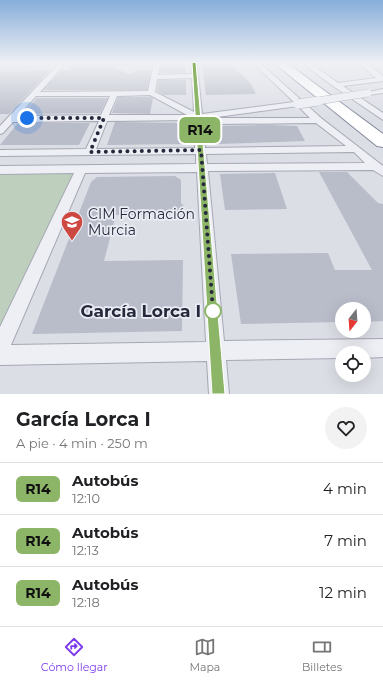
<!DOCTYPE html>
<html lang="es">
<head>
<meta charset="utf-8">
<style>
	body { margin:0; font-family:Montserrat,sans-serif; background:#f2f2f2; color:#202124; height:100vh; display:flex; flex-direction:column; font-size:15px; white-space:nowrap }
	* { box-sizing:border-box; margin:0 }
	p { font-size:13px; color:#757577 }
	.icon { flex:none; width:22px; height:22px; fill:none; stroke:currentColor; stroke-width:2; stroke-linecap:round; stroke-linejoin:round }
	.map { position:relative; height:394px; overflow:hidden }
	.side { display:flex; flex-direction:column; background:#fff; flex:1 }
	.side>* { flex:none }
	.badge { padding:0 8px; border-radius:6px; font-size:14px; line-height:26px }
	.needle { width:26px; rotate:197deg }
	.buttons { position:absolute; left:335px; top:302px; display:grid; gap:8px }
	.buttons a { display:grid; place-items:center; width:36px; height:36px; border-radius:50%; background:#fff; box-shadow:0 4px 16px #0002; font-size:20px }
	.you { position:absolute; width:20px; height:20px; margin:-10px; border:3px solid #fff; border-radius:50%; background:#1a73e8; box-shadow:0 0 0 6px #1a73e833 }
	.map>.badge { position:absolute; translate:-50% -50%; box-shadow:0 0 0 2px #fff }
	.round { display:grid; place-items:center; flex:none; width:42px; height:42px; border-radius:21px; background:#f2f2f2 }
	.headline { display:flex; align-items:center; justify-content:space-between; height:68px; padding:0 16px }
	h1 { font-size:19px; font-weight:700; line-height:30px }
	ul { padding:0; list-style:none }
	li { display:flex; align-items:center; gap:12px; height:52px; padding:0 16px; border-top:1px solid #e0e0e0 }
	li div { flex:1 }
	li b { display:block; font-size:15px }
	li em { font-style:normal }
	li .badge { min-width:44px; font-weight:700; text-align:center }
	.dock { display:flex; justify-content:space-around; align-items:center; height:56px; border-top:1px solid #e0e0e0; background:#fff; font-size:11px; color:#757577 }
	.dock a { display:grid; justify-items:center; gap:2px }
	.dock .current { color:#7c3aed }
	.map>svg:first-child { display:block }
</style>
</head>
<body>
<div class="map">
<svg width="383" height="394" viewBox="0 0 383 394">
	<rect width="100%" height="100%" fill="#dcdee6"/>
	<!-- built -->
	<path fill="#ced0db" d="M0 63H55L3 114H0Z"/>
	<!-- green -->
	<path fill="#bed0bd" d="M81 169 0 348V170Z"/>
	<!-- building -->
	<path fill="#b9bcc9" d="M161 63H186V73H160Z
		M202 63H230L251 84 256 94 206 95Z
		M72 64H107L128 74 139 70H151L147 90H43L61 71 68 70Z
		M34 71H49L9 114H0V72Z
		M158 80H186V95H164L157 91Z
		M118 97H150L153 98 150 114 112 113Z
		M37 98H108L100 113 22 114Z
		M115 122 186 123V144L107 145Z
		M18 123H90L79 145H0Z
		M270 125 297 126 305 141 218 144 215 126Z
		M319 172H347L378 203 383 204V321L364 322V309H342V322L241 324 231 254 328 253 335 270H372Z
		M275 173 287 209 225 210 220 174Z
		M175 176 181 180V203L185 207 178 211 177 214 116 215 104 261 183 260 182 331 32 334 91 182 97 177Z"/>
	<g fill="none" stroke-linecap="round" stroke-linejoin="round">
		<!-- street casing -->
		<g stroke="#a5a8b3" stroke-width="2">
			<path id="street" d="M59 63H66L40 92 148 91 154 63H160L158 75 192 74 191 63H197L202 114 294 102 253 63H260L321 118 383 166V176L373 170 208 171 224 341 383 339V357L364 358V353H342V358L226 360 229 394H209L207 361 0 365V327L74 173 0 174V166L196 164V154L0 156V150L86 149 99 121 13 122 3 133 0 134V126ZM192 78 194 112 155 92 157 79ZM150 95 187 115H109L117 96ZM36 96H110L101 115 18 116ZM298 106 310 118H218L214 121 218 124 316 123 346 146 205 148 202 119ZM194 120 195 148 96 149 107 121ZM354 152 365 163 207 164 206 154ZM197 172 206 342 11 345 85 173Z
				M302 63H310L338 83 376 78 359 63H366L383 76V81L343 86 383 113V120L333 86Z
				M383 89V93L368 95 364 93Z"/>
		</g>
		<!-- highway casing -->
		<g stroke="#84889c" stroke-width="2">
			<path id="highway" d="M274 63H287L383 134V147L377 146Z"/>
		</g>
		<!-- street -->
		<use href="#street" fill="#eeeff5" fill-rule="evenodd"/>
		<!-- highway -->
		<use href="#highway" fill="#fff" fill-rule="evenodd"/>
		<!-- street-bridge-far1 casing -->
		<g stroke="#a5a8b3" stroke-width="8" stroke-linecap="butt">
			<path id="street-bridge-far1" d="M311 102 368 93"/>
		</g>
		<!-- street-bridge casing -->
		<g stroke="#a5a8b3" stroke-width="10" stroke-linecap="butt">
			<path id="street-bridge" d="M298 104 318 101"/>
		</g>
		<!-- street-bridge-far1 -->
		<use href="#street-bridge-far1" stroke="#eeeff5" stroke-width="7"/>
		<!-- street-bridge -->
		<use href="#street-bridge" stroke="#eeeff5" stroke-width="9"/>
	</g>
	<!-- sky -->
	<linearGradient id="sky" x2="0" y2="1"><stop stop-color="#87aeda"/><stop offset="0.53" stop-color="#eff0f4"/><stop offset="1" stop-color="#eff0f4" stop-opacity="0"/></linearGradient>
	<rect width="383" height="119" fill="url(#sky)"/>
	<!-- line -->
	<path fill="#8db567" stroke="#fff" d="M194 62 196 63 225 394H212L192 63Z"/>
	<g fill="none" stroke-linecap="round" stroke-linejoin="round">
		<!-- walk -->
		<path stroke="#26293c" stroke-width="4" stroke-dasharray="0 7.2" d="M27 118H104L90 152 201 150 213 311"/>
	</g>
	<!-- icons -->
	<defs>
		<g id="university-pin" transform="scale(1.15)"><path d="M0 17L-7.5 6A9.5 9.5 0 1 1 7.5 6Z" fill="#cc4840" stroke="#ebedf4"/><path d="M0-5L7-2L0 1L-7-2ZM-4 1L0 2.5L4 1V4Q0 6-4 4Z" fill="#fff"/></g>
	</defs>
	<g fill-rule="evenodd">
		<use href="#university-pin" x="72" y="222"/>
	</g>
	<!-- markers -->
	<circle fill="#fff" stroke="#8db567" stroke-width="2" cx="213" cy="311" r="8"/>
	<g text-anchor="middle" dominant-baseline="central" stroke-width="3.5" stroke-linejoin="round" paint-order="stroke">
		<!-- poi labels -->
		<g font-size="14" fill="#26293c" stroke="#ebedf4" text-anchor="start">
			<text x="88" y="214">CIM Formación<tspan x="88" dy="16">Murcia</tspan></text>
		</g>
		<!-- near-stop labels -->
		<g font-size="17" font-weight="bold" fill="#26293c" stroke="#ebedf4" text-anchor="end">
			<text x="201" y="311">García Lorca I</text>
		</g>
	</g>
</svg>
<div class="buttons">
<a><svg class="needle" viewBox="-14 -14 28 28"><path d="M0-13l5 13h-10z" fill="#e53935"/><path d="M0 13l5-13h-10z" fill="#757577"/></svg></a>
<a><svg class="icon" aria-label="locate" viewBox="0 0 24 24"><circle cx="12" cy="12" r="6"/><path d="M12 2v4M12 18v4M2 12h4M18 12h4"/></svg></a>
</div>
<div class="you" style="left:27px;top:118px"></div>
<b class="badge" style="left:200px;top:130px;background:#8db567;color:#111">R14</b>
</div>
<section class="side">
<div class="headline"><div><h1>García Lorca I</h1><p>A pie · 4 min · 250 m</p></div><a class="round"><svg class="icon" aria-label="heart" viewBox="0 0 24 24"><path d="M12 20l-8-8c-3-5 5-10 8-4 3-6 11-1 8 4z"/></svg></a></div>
<ul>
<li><span class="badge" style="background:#8db567;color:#111">R14</span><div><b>Autobús</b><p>12:10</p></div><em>4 min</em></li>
<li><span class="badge" style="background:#8db567;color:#111">R14</span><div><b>Autobús</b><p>12:13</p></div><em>7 min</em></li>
<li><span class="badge" style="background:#8db567;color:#111">R14</span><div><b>Autobús</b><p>12:18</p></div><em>12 min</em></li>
</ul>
</section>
<nav class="dock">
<a class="current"><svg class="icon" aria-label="directions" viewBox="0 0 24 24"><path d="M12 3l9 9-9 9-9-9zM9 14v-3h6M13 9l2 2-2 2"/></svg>Cómo llegar</a>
<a><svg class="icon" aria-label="map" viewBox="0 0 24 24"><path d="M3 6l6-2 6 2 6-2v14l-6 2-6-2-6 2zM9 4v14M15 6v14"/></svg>Mapa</a>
<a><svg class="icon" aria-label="tickets" viewBox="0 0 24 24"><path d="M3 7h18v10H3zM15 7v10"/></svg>Billetes</a>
</nav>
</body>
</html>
